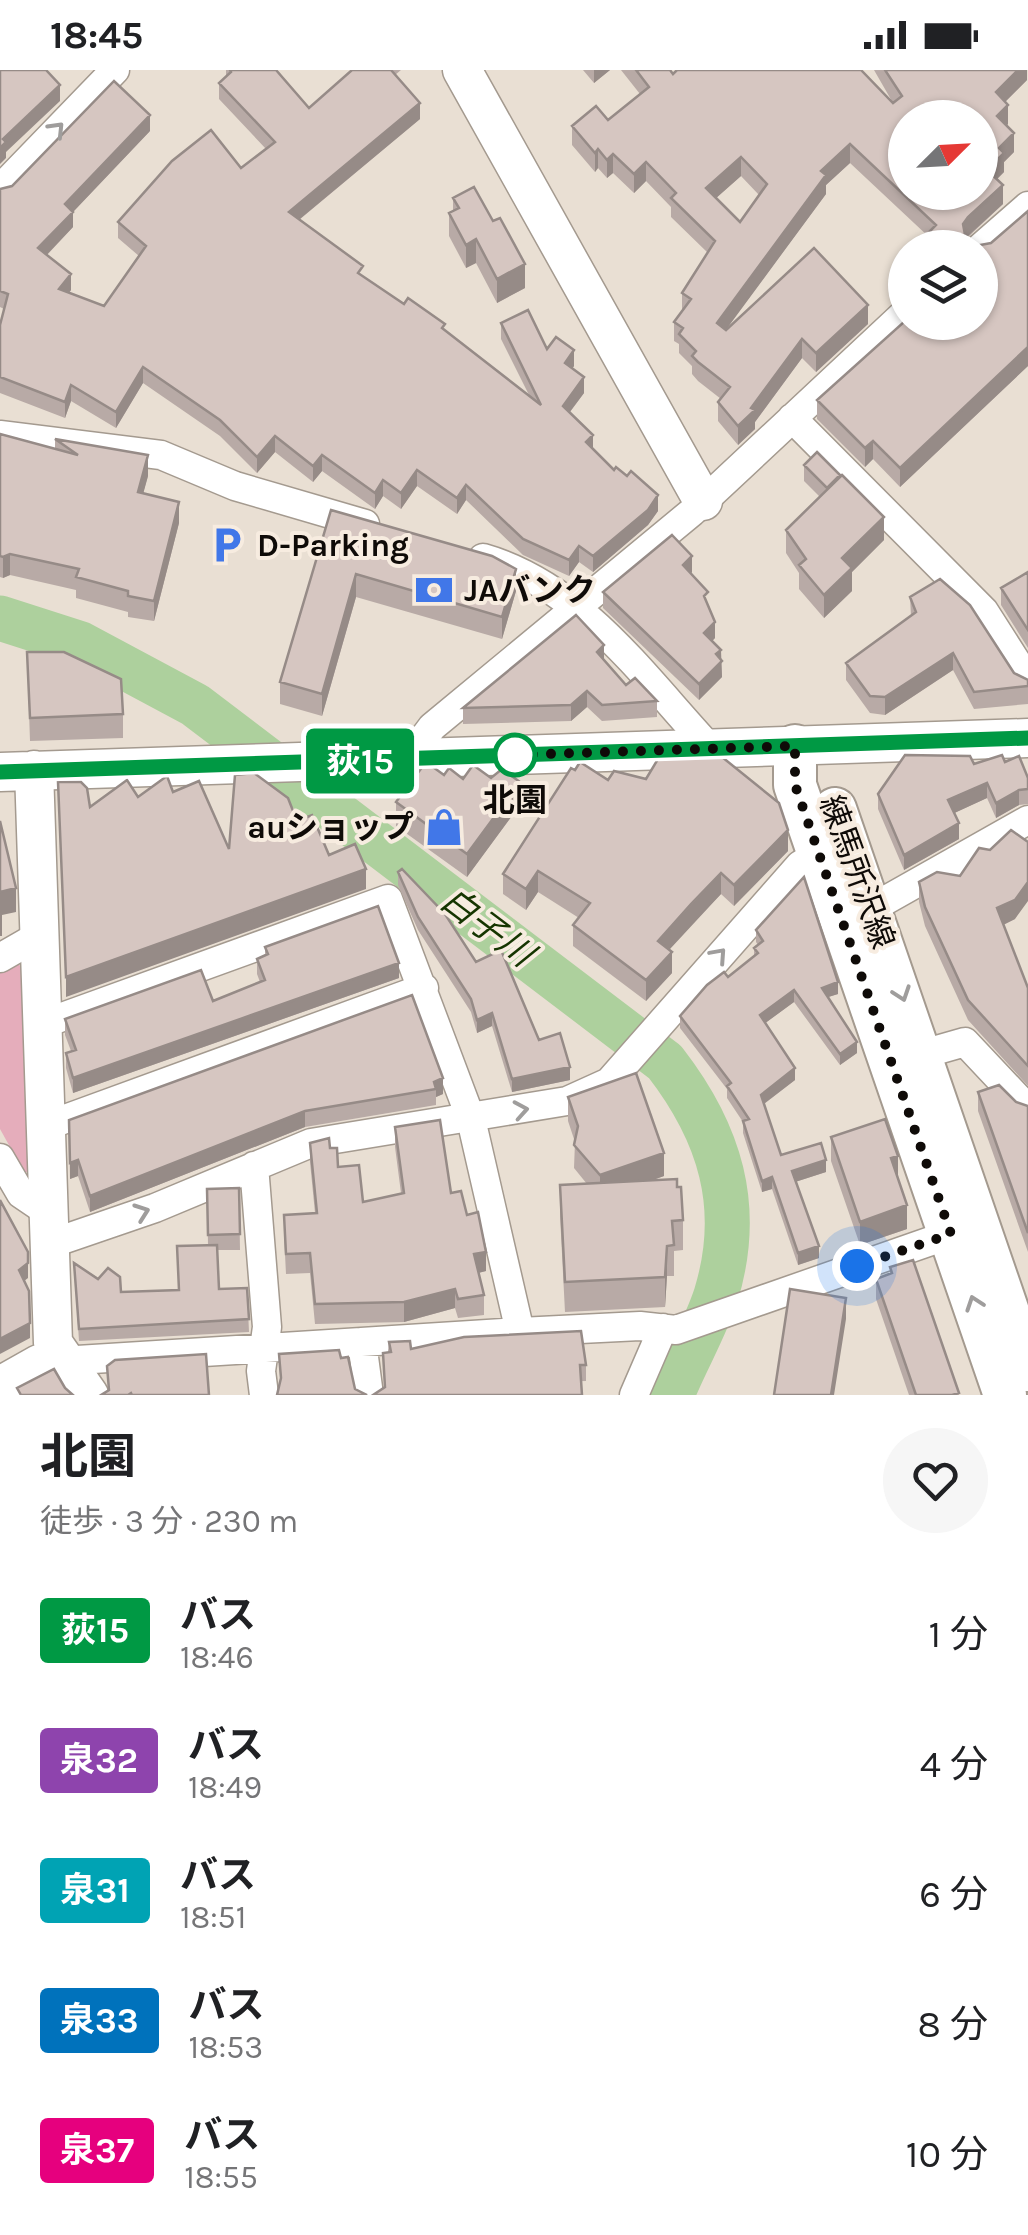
<!DOCTYPE html>
<html lang="ja">
<head>
<meta charset="utf-8">
<style>
	body { margin:0; font-family:Karla,"Noto Sans JP",sans-serif; background:#f6f6f6; color:#202124; height:100vh; display:flex; flex-direction:column; font-size:38px; white-space:nowrap }
	* { box-sizing:border-box; margin:0 }
	p { font-size:32px; color:#757577 }
	.icon { flex:none; width:55px; height:55px; fill:none; stroke:currentColor; stroke-width:2; stroke-linecap:round; stroke-linejoin:round }
	.map { position:relative; height:1325px; overflow:hidden }
	.details { display:flex; flex-direction:column; background:#fff; flex:1 }
	.details>* { flex:none }
	.badge { padding:0 20px; border-radius:8px; font-size:35px; line-height:65px }
	.needle { width:65px; rotate:66deg }
	.controls { position:absolute; left:888px; top:30px; display:grid; gap:20px }
	.controls a { display:grid; place-items:center; width:110px; height:110px; border-radius:50%; background:#fff; box-shadow:0 2px 8px #0004; font-size:50px }
	.you { position:absolute; width:50px; height:50px; margin:-25px; border:8px solid #fff; border-radius:50%; background:#1a73e8; box-shadow:0 0 0 15px #1a73e833 }
	.map>.badge { position:absolute; translate:-50% -50%; box-shadow:0 0 0 5px #fff }
	.round { display:grid; place-items:center; flex:none; width:105px; height:105px; border-radius:52px; background:#f6f6f6 }
	.summary { display:flex; align-items:center; justify-content:space-between; height:170px; padding:0 40px }
	h1 { font-size:48px; font-weight:700; line-height:75px }
	ul { padding:0; list-style:none }
	li { display:flex; align-items:center; gap:30px; height:130px; padding:0 40px }
	li div { flex:1 }
	li b { display:block; font-size:38px }
	li em { font-style:normal }
	li .badge { min-width:110px; font-weight:700; text-align:center }
	.status { display:flex; justify-content:space-between; align-items:center; height:70px; padding:0 50px; background:#fff; direction:ltr }
	.status svg { height:28px; fill:currentColor }
	.map>svg:first-child { display:block }
</style>
</head>
<body>
<div class="status"><b>18:45</b><svg viewBox="0 0 49 12"><path d="M0 12V9h3v3zM5 12V6h3v6zM10 12V3h3v9zM15 12V0h3v12zM26 1h20v11H26zM47 4h2v5h-2z"/></svg></div>
<div class="map">
<svg width="1028" height="1325" viewBox="0 0 1028 1325">
	<rect width="100%" height="100%" fill="#e9dfd3"/>
	<!-- green -->
	<path fill="#e5adbb" d="M15 893 25 898 31 1102H24L0 1059V902Z"/>
	<g fill="none" stroke-linecap="round" stroke-linejoin="round">
		<!-- river -->
		<path stroke="#add09d" stroke-width="45" d="M0 548 81 574 195 635 665 992C720 1063 743 1137 716 1225 705 1259 685 1292 672 1325"/>
		<!-- street casing -->
		<g stroke="#a49a8f" stroke-width="31">
			<path id="street" d="M0 119 115 0
				M980 178 1028 136
				M792 348 984 541 1028 610
				M0 365 161 385 235 416 365 454
				M483 488C581 516 643 606 709 677
				M408 689 432 657 692 442 905 243
				M872 838 1028 750
				M0 888 40 865
				M43 954 388 829 471 1049 520 1262
				M923 984 965 972 1028 1039
				M46 1056 424 918
				M0 1088 21 1124 49 1143
				M254 1096 267 1257 261 1301 264 1325
				M50 1174 155 1138 311 1073 567 1031 609 1012 800 795 820 783
				M362 1272 369 1325
				M61 1291 520 1262 640 1256 676 1260 951 1164
				M634 1325 663 1258"/>
		</g>
		<!-- secondary casing -->
		<g stroke="#a49a8f" stroke-width="41">
			<path id="secondary" d="M462 0 703 431
				M34 700 53 1273 89 1325
				M0 702 1028 668
				M0 1316 39 1294 61 1291"/>
		</g>
		<!-- primary casing -->
		<g stroke="#a49a8f" stroke-width="46">
			<path id="primary" d="M795 676V715L1005 1325
				M835 739 1028 1300"/>
		</g>
		<!-- street -->
		<use href="#street" stroke="#fff" stroke-width="28"/>
		<!-- secondary -->
		<use href="#secondary" stroke="#fff" stroke-width="38"/>
		<!-- primary -->
		<use href="#primary" stroke="#fff" stroke-width="42"/>
	</g>
	<!-- wall -->
	<path fill="#b8aaa6" fill-rule="evenodd" d="M226 0H276L309 38 352 0H401L395 5 420 49 299 150 363 207 445 260 529 325 501 269V253L574 296 572 299 584 323 570 342 593 379 658 441 648 455 593 502 579 492 569 506 523 485 466 430 457 444 417 416 401 439 383 426 375 439 322 401 313 412 275 382 257 403 220 366 143 313 116 358 71 331 65 348 0 323V255L4 239 0 237V119L12 116 150 61 73 142V157L47 185 71 220 69 223 104 236 139 186 118 168V152L241 98 266 79 219 29V13L226 7Z
		M583 0H610L594 13Z
		M621 0H670L673 4 893 33 874 0H1027V10L1005 32 1008 54 1006 56 1014 82 1004 92V102L997 109 1003 134 966 169 975 176 991 173 1028 141V296L900 417 873 389 865 397 817 349V330L905 252 980 178H930V168L850 93 826 115V124L725 260 868 254 816 302 802 288 755 352V359L738 375 718 351V332L721 329 698 311 692 304V296L679 283V274L674 271V252L682 242V223L708 183 671 147V137L646 111 634 123 613 103 607 108 598 98 595 102 572 75V56L608 50 640 24ZM741 106 759 125 740 152 716 128Z
		M453 128 525 218 497 233 476 193 466 198 449 166V143L453 141Z
		M0 364 55 379V369L148 406 143 423 179 453 154 551 128 547V542L76 528V520L10 505 3 508 0 507Z
		M804 395 884 470 852 502V521L824 548 799 519V503L786 483V460L820 427 804 411Z
		M331 440 516 521 502 569 356 527 322 646 280 634V612Z
		M692 502 691 504 708 535 715 568 712 571 721 589 722 607 699 630 603 538V522Z
		M1028 502V578L1001 535V518Z
		M910 527 1014 603 1028 616V634L974 639 953 600 885 645 870 643 846 610V593L911 546Z
		M27 582 123 644V668L30 671Z
		M604 590 626 615 657 631V647L602 651 587 637 571 651 463 654V638Z
		M1005 692 1028 708V734L1019 735 996 748 987 728 954 743 959 769 904 800 878 739V724L974 694Z
		M575 700 608 710 788 781 734 836 721 824 691 855 669 879 672 903 646 931 573 876V855L579 848 538 822 526 840 503 824V804Z
		M444 705 463 709 520 735 467 807 396 756V732Z
		M398 802 476 892 570 1010 512 1022 492 956 477 963 471 942 418 860 398 815Z
		M919 812 1015 849 1003 855 1028 918V1016L968 950 925 856 919 832Z
		M756 860 838 924 828 927 857 983 840 995 794 932 765 953 795 1010 764 1034 781 1085 826 1102 795 1112 819 1188 798 1195 772 1119 762 1122 743 1063V1052L727 1028V1019L680 958V946L754 886V878L758 875 756 872Z
		M265 877 399 908 73 1023 66 998V983L71 981 65 965V949L213 931 260 912 257 904V889L265 885Z
		M412 925 443 1024 436 1027V1035L305 1057 90 1142 78 1106 70 1109 69 1050Z
		M978 1022 1028 1036V1182L978 1041Z
		M568 1027 664 1106 653 1110 677 1117 683 1150V1180L674 1181V1206H667L665 1237 565 1242 560 1145V1115L587 1114 574 1098 575 1072 568 1051Z
		M395 1057 451 1123 467 1145 486 1201 478 1203 484 1225V1245L458 1248 455 1238 404 1252 315 1254 310 1203 286 1204 284 1164V1145L315 1143 310 1092V1073L330 1078 338 1097 363 1132 401 1123 395 1077Z
		M831 1067 907 1159 860 1175 831 1091Z
		M239 1118 240 1180H217L219 1219 247 1218 249 1262 79 1271 74 1193 121 1222 179 1220 208 1175 207 1119Z
		M890 1197 959 1325H909L876 1229V1209L890 1204Z
		M389 1272 411 1279 586 1295V1311L384 1317Z"/>
	<!-- shaded-wall -->
	<path fill="#968b87" d="M594 0H610L594 13Z
		M1018 0H1027V10L996 41V22Z
		M60 15V31L6 82V88L0 94V78L3 69Z
		M420 33V49L289 158V142Z
		M1008 35V54L997 65V46Z
		M150 45V61L73 142V157L38 194V178L65 134Z
		M1014 63V82L1004 92V102L987 119V100L999 78Z
		M850 74V93L826 115V124L717 272V253L821 101Z
		M598 79V98L595 102V83Z
		M613 84V103L607 108V90Z
		M741 87V106L706 137V118Z
		M646 92V111L634 123V104Z
		M1003 115V134L968 166 963 173V154L968 147Z
		M476 169V193L466 198V175Z
		M525 194V218L497 233V209Z
		M71 204V220L59 235V219Z
		M868 235V254L816 302V283Z
		M802 269V288L755 352V359L738 375V356Z
		M1028 277V296L900 417V398Z
		M574 280V296L565 309V293Z
		M143 297V313L116 358V342Z
		M584 307V323L563 351V336Z
		M71 315V331L65 348V332Z
		M593 365V381L586 372Z
		M275 366V382L257 403V387Z
		M873 371V389L865 397V378Z
		M148 385V406L138 443V422Z
		M322 385V401L313 412V396Z
		M417 400V416L401 439V423Z
		M383 410V426L375 439V423Z
		M466 415V430L457 444V428Z
		M658 425V441L648 455 593 502V486Z
		M179 432V453L154 551V531Z
		M884 447V470L852 502V521L824 548V525L842 488Z
		M579 476V492L569 506V490Z
		M10 484V505L3 508V487Z
		M692 486V502L683 511V495Z
		M516 499V521L502 569V547Z
		M356 504V527L322 646V624Z
		M715 552V568L704 579V563Z
		M604 575V591L597 582Z
		M721 580 722 607 699 630V614L716 584Z
		M953 583V600L885 645V627Z
		M587 621V637L571 651V635Z
		M520 712V735L467 807V784Z
		M987 713V728L948 746V730Z
		M1019 720V735L996 748V733Z
		M959 753V769L904 800V785Z
		M788 760V781L734 836V815Z
		M366 799V819L66 927V907Z
		M538 801V822L526 840V819Z
		M721 803V824L658 892V871Z
		M1028 812V831L1015 849 997 858V838Z
		M16 818V842L2 845V866H0V822Z
		M672 882V903L646 931V910Z
		M399 893V908L73 1023V1008Z
		M838 912V924L822 929V918Z
		M794 920V932L760 957V945Z
		M492 943V956L477 963V950Z
		M857 972V983L840 995V984Z
		M570 997V1010L512 1022V1009Z
		M795 998V1010L761 1036V1025Z
		M443 1008V1024L436 1027V1019L434 1012Z
		M305 1041V1057L90 1142V1126Z
		M664 1083V1106L600 1129V1105Z
		M898 1086V1110L891 1088Z
		M78 1090V1106L70 1109V1093Z
		M826 1090V1102L792 1113V1101Z
		M772 1107V1119L762 1122V1111Z
		M907 1135V1159L860 1175V1152Z
		M667 1176V1206L665 1237V1207Z
		M819 1176V1188L798 1195V1183Z
		M486 1182V1201L474 1204V1184Z
		M28 1193V1208L19 1215V1200Z
		M455 1219V1238L404 1252V1232Z
		M846 1228V1249L834 1325H831Z
		M30 1253V1268L0 1284V1269Z"/>
	<!-- building -->
	<path fill="#d6c6c1" stroke="#968b87" stroke-width="2.5" fill-rule="evenodd" d="M0 0H46L60 15 3 69 6 72 0 78Z
		M230 0H276L309 38 352 0H391L420 33 289 142 363 196 358 203 404 234 408 228 445 254 442 258 541 335 501 253 528 240 547 279 556 267 574 280 565 293 584 307 563 336 593 365 586 372 614 400 616 397 627 406 631 401 658 425 648 440 593 486 579 476 569 490 523 469 466 415 457 428 417 400 401 423 383 410 375 423 322 385 313 396 275 366 257 387 220 350 143 297 116 342 71 315 65 332 0 307V255L8 224 0 221V119L12 116 114 11 150 45 65 134 73 142 38 178 71 204 59 219 104 236 146 176 118 152 172 91 211 60 241 98 275 72 219 13 231 2Z
		M636 0H670L673 4 677 0H861L893 33 902 26 885 0H1018L996 22 1008 35 997 46 1014 63 999 78 1004 83 987 100 1003 115 968 147 963 154 966 170 975 176 991 173 1028 141V277L900 398 873 371 865 378 817 330 905 251V252H980V178H947L930 161 936 155 850 74 821 101 826 105 717 253 726 260 814 178 868 235 816 283 802 269 751 338 755 340 738 356 718 332 730 317 698 292 692 286 696 281 679 264 683 258 674 252 691 229 682 223 715 171 671 128 676 123 646 92 634 104 613 84 607 90 598 79 595 83 572 56 596 36 608 50 649 17ZM905 48H980V122H905ZM741 87 767 114 740 152 706 118Z
		M474 117 493 151 500 148 525 194 497 209 476 169 466 175 449 143 459 138 453 128Z
		M0 364 78 385 55 369 148 385 138 422 179 432 154 531 128 526V521L76 507 79 499 10 484 3 487 0 486Z
		M817 382 840 405 827 418 804 395Z
		M842 405 884 447 842 488 852 498 824 525 799 495 806 489 786 460Z
		M331 440 492 486 516 499 502 547 356 504 322 624 280 612Z
		M672 465 692 486 683 495 708 522 704 526 715 552 704 563 721 580 716 584 722 591 699 614 603 522Z
		M1028 502V560L1001 518Z
		M940 509 970 535 1014 603 1028 610V616L974 622 953 583 885 627 870 626 846 593 916 542 910 527Z
		M576 545 604 575 597 582 626 615 635 608 657 631 602 635 587 621 571 635 463 638Z
		M27 582H64L121 609 123 644 30 648Z
		M905 685 970 686 974 694 1002 685 1005 692 1019 686 1028 708V719L1019 720 996 733 987 713 948 730 959 753 904 785 878 724Z
		M722 687 779 733 788 760 734 815 721 803 691 834 658 871 672 882 646 910 573 855 590 833 538 801 526 819 503 804 571 698 575 700 580 692 608 710 614 701 646 709 658 689Z
		M426 692 444 705 449 698 463 709 473 695 491 708 502 699 520 712 467 784 396 732Z
		M254 703 288 728 297 751 312 745 329 785 355 774 366 799 66 907 58 712H81L87 718 90 737 127 710 138 727 167 706 173 722 199 711 229 779 235 705Z
		M0 751 16 818 0 822Z
		M1011 760 1028 772V812L1015 830 997 838 1028 918V996L968 930 925 837 919 812 937 802 960 806 979 778 990 780Z
		M402 799 445 844 476 892 501 880 539 970 560 963 570 997 512 1009 492 943 477 950 471 929 418 847 398 802Z
		M804 807 838 912 822 918 857 972 840 984 794 920 760 945 795 998 761 1025 781 1085 821 1073 826 1090 792 1101 819 1176 798 1183 772 1107 762 1111 743 1051 749 1049 727 1016 731 1013 680 946 707 915 724 902 728 907 758 883 754 878 763 871 756 860Z
		M378 836 399 893 73 1008 66 983 76 980 65 949 201 900 213 931 265 910 257 889 268 884 265 877Z
		M412 925 443 1008 434 1012 436 1019 305 1041 90 1126 78 1090 70 1093 69 1050Z
		M636 1003 664 1083 600 1105 574 1075 578 1056 568 1027Z
		M999 1015 1016 1032 1028 1036V1163L978 1022Z
		M885 1049 898 1086 891 1088 907 1135 860 1152 831 1067Z
		M440 1050 451 1123 461 1121 467 1145 478 1142 486 1182 474 1184 484 1225 458 1229 455 1219 404 1232 315 1234 310 1183 286 1184 284 1145 317 1143 310 1073 329 1068 330 1078H337L338 1097 359 1095 363 1132 404 1123 395 1057Z
		M677 1109V1117H681L683 1150 672 1151 674 1175 667 1176 665 1207 565 1212 560 1115Z
		M239 1118 240 1164 208 1165 207 1119Z
		M0 1130 28 1182V1193L19 1200 29 1221 30 1253 0 1269Z
		M217 1175 219 1219 247 1218 249 1249 79 1259 74 1193 98 1209 108 1198 120 1207 121 1222 179 1220 177 1176Z
		M913 1190 959 1323 952 1325H916L876 1209 892 1203 890 1197Z
		M790 1219 846 1228 831 1325H774Z
		M581 1261 586 1295H580L582 1325H373L385 1317 383 1283 391 1282 389 1272 410 1271 411 1279 464 1267Z
		M339 1280 341 1288 348 1287 355 1319 367 1325H277L281 1308 279 1284Z
		M206 1284 209 1325H132L131 1323 128 1325H101L109 1320 107 1296 115 1290Z
		M54 1299 65 1318 73 1325H21L17 1318Z"/>
	<!-- one-way arrows -->
	<defs><path id="oneway-chevron" d="M-2-3.5L2.5 0L-2 3.5" fill="none" stroke-width="1.6" stroke-linecap="round" stroke-linejoin="round" transform="scale(2.5)"/></defs>
	<g stroke="#9f9d9c">
		<use href="#oneway-chevron" transform="translate(57 59) rotate(-46)"/>
		<use href="#oneway-chevron" transform="translate(719 885) rotate(-48)"/>
		<use href="#oneway-chevron" transform="translate(902 924) rotate(71)"/>
		<use href="#oneway-chevron" transform="translate(521 1040) rotate(-10)"/>
		<use href="#oneway-chevron" transform="translate(142 1142) rotate(-20)"/>
		<use href="#oneway-chevron" transform="translate(974 1233) rotate(-109)"/>
	</g>
	<g fill="none" stroke-linecap="round" stroke-linejoin="round">
		<!-- line casing -->
		<g stroke="#fff" stroke-width="22">
			<path id="line" d="M0 702 1028 668"/>
		</g>
		<!-- line -->
		<use href="#line" stroke="#094" stroke-width="15"/>
		<!-- walk -->
		<path stroke="#0f0b08" stroke-width="10" stroke-dasharray="0 18" d="M515 685 795 676V715L951 1164 857 1196"/>
	</g>
	<!-- icons -->
	<defs>
		<g id="parking-bare" transform="scale(3)"><path d="M-3.5-5.5H1a3.5 3.5 0 0 1 0 7H-1V5.5H-3.5ZM-1-3.4V-.6H.8a1.4 1.4 0 0 0 0-2.8Z" fill="#4177e8" stroke="#f7ece0" stroke-width="2.5" paint-order="stroke"/></g>
		<g id="bank-bare" transform="scale(3)"><path d="M-6-4H6V4H-6ZM0-2.3a2.3 2.3 0 1 0 0 4.6a2.3 2.3 0 1 0 0-4.6Z" fill="#4177e8" stroke="#f7ece0" stroke-width="2.5" paint-order="stroke"/></g>
		<g id="shop-bare" transform="scale(3)"><path d="M-5-2.5h2.3a2.7 3.5 0 0 1 5.4 0H5L5.5 6h-11ZM-1.5-2.5h3a1.5 2.3 0 0 0-3 0Z" fill="#4177e8" stroke="#f7ece0" stroke-width="2.5" paint-order="stroke"/></g>
	</defs>
	<g fill-rule="evenodd">
		<use href="#parking-bare" x="227" y="475"/>
		<use href="#bank-bare" x="434" y="520"/>
		<use href="#shop-bare" x="444" y="757"/>
	</g>
	<!-- markers -->
	<circle fill="#fff" stroke="#094" stroke-width="5" cx="515" cy="685" r="20"/>
	<g text-anchor="middle" dominant-baseline="central" stroke-width="8" stroke-linejoin="round" paint-order="stroke">
		<!-- poi labels -->
		<g font-size="32" font-weight="bold" fill="#0f0b08" stroke="#f7ece0" text-anchor="start">
			<text x="257" y="475">D-Parking</text>
			<text x="464" y="520">JAバンク</text>
			<text x="414" y="757" text-anchor="end">auショップ</text>
		</g>
		<!-- stop labels -->
		<g font-size="32" font-weight="bold" fill="#0f0b08" stroke="#f7ece0">
			<text x="515" y="730">北園</text>
		</g>
		<!-- street labels -->
		<g font-size="32" fill="#0f0b08" stroke="#f7ece0">
			<text transform="translate(857 802) rotate(70)">練馬所沢線</text>
		</g>
		<!-- water labels -->
		<g font-size="35" font-style="italic" fill="#153500" stroke="#f7ece0">
			<text transform="translate(487 857) rotate(37)">白子川</text>
		</g>
	</g>
</svg>
<div class="controls">
<a><svg class="needle" viewBox="-14 -14 28 28"><path d="M0-13l5 13h-10z" fill="#e53935"/><path d="M0 13l5-13h-10z" fill="#757577"/></svg></a>
<a><svg class="icon" aria-label="layers" viewBox="0 0 24 24"><path d="M12 4l9 5-9 5-9-5zM3 14l9 5 9-5"/></svg></a>
</div>
<div class="you" style="left:857px;top:1196px"></div>
<b class="badge" style="left:360px;top:691px;background:#094;color:#fff">荻15</b>
</div>
<section class="details">
<div class="summary"><div><h1>北園</h1><p>徒歩 · 3 分 · 230 m</p></div><a class="round"><svg class="icon" aria-label="heart" viewBox="0 0 24 24"><path d="M12 20l-8-8c-3-5 5-10 8-4 3-6 11-1 8 4z"/></svg></a></div>
<ul>
<li><span class="badge" style="background:#094;color:#fff">荻15</span><div><b>バス</b><p>18:46</p></div><em>1 分</em></li>
<li><span class="badge" style="background:#8e44ad;color:#fff">泉32</span><div><b>バス</b><p>18:49</p></div><em>4 分</em></li>
<li><span class="badge" style="background:#00a3b4;color:#fff">泉31</span><div><b>バス</b><p>18:51</p></div><em>6 分</em></li>
<li><span class="badge" style="background:#0072bc;color:#fff">泉33</span><div><b>バス</b><p>18:53</p></div><em>8 分</em></li>
<li><span class="badge" style="background:#e6007e;color:#fff">泉37</span><div><b>バス</b><p>18:55</p></div><em>10 分</em></li>
</ul>
</section>
</body>
</html>
